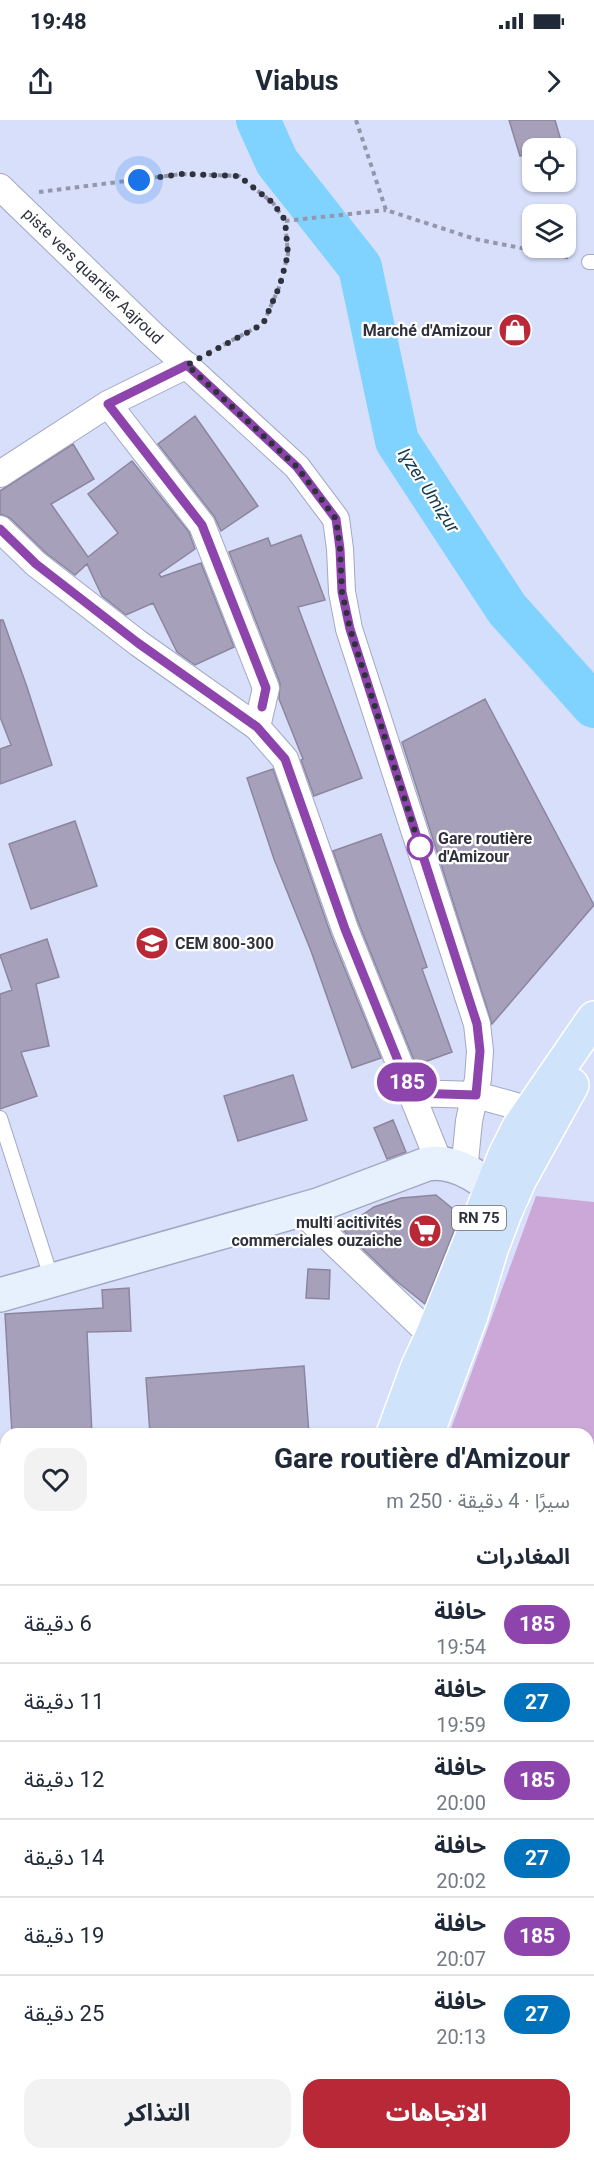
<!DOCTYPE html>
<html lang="ar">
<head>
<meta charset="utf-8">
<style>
	body { margin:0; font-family:Roboto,"Noto Sans Arabic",sans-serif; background:#f2f2f3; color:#1f2937; direction:rtl; height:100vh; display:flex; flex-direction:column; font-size:22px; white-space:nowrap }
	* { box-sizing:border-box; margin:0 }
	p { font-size:20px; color:#747a83 }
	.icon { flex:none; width:33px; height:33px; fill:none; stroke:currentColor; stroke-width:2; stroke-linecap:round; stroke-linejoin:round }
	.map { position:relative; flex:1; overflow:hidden; direction:ltr }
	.drawer { position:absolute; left:0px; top:1308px; width:594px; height:732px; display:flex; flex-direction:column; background:#fff; border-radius:18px 18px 0 0; box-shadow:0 2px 4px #0004; direction:rtl }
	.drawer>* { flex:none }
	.badge { padding:0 12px; border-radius:20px; font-size:21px; line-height:39px }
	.buttons { position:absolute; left:522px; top:18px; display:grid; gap:12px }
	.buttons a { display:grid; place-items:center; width:54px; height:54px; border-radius:12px; background:#fff; box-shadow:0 2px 4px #0004; font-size:30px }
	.you { position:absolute; width:30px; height:30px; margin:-15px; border:4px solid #fff; border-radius:50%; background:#1a73e8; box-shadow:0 0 0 9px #1a73e833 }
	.map>.badge { position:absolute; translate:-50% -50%; box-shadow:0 0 0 3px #fff }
	h2 { padding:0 24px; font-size:22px; line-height:54px }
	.round { display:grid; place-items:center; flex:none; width:63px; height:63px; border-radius:18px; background:#f2f2f3 }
	.headline { display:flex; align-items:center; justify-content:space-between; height:102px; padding:0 24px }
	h1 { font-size:28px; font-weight:700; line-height:45px }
	.button { display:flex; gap:12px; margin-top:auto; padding:12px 24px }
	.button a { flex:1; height:69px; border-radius:18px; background:#b92837; color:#fff; font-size:24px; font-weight:700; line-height:69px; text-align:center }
	.button a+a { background:#f2f2f3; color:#1f2937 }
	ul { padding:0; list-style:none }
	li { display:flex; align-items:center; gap:18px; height:78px; padding:0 24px; border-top:2px solid #e0e1e3 }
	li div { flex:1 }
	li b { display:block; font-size:22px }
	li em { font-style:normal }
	li .badge { min-width:66px; font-weight:700; text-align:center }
	.status { display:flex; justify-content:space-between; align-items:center; height:42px; padding:0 30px; background:#fff; direction:ltr }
	.status svg { height:16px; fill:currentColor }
	header { display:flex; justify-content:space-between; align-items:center; height:78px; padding:0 24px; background:#fff; font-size:27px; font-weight:700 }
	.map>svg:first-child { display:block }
</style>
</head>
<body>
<div class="status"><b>19:48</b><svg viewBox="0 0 49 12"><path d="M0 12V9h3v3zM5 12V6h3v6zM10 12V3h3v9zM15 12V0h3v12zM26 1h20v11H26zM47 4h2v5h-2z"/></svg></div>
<header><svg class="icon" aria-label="forward" viewBox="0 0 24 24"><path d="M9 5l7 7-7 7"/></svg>Viabus<svg class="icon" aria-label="share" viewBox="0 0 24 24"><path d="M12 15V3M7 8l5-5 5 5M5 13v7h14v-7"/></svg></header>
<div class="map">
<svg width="594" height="2040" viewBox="0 0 594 2040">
	<rect width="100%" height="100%" fill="#d8dffa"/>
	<!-- green -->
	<path fill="#cca8d8" d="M536 1076 594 1082V1800H588V1314H449Z
		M0 1740H6V1900H0Z"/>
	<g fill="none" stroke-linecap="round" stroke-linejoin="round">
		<!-- river -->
		<path stroke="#80d3ff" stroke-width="44" d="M258 0 277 42 360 147 397 321 507 489 594 586"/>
	</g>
	<!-- building -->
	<path fill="#a6a0ba" stroke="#8c859f" stroke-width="1.5" d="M509 0H555L562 24 546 28H532V32L520 36Z
		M195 296 258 386 221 411 214 396 158 324Z
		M73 324 94 359 51 384 88 437 118 413 88 374 132 341 189 412 195 429 159 454 161 457 201 443 234 527 195 545 177 532 153 483 126 495 102 476 87 444 75 455 46 433 10 398 0 394V371Z
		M301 415 325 480 298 487 362 658 314 676 301 640 303 639 279 579 280 563 229 432 268 418 271 426Z
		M0 500H3L27 567 52 645 0 664V629L11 625 0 597Z
		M485 579 594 785 492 904 402 622Z
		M273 649 331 815 381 938 352 948 311 831 274 739 247 658Z
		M75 701 97 766 31 789 9 724Z
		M381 714 427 847 422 849 452 932 416 945 359 804 333 731Z
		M47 819 59 857 36 864 49 926 21 932 37 976 0 989V874L12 870 0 835Z
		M293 955 307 1000 238 1021 224 976Z
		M393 1000 406 1032 387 1039 374 1008Z
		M436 1075 453 1089 458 1101 425 1184 395 1160 344 1111 349 1104 374 1087 401 1078Z
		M308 1149 330 1150 329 1179 306 1178Z
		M129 1168 131 1211 87 1212 92 1314H12L5 1194 103 1188 102 1170Z
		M304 1246 309 1314H150L146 1258Z"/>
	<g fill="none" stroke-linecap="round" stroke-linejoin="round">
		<!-- service casing -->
		<g stroke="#a2a8c2" stroke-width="16">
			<path id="service" d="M589 142H594
				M0 998 52 1160
				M588 1826 594 1833
				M520 2040V2034"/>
		</g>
		<!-- minor casing -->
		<g stroke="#a2a8c2" stroke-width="28">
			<path id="minor" d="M0 67 151 213 297 347 336 399 340 429 342 472 349 509 477 904 480 931 478 959 469 1001 464 1051
				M108 284 202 405 266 568 257 607
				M0 354 108 284 187 245
				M0 409 36 444 138 523 257 607 285 639 345 809 439 1042
				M411 973 476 975 531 990
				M300 1090 432 1216
				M0 1449 6 1560
				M0 1708 6 1706"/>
		</g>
		<!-- secondary casing -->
		<g stroke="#a2a8c2" stroke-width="36">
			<path id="secondary" d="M0 1175 318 1085 427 1044C459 1039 487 1063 510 1082"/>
		</g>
		<!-- primary casing -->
		<g stroke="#fff" stroke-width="36">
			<path id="primary" d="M393 1314 418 1246 432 1216 505 1035 519 1007 594 898
				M427 1314 471 1196 491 1130 505 1093 520 1059 572 965
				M360 2034V2040
				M394 2034V2040"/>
		</g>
		<!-- path -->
		<path stroke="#9297ab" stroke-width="4" stroke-dasharray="4.5 4.5" stroke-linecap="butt" d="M356 0 386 90 475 119 572 138
			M39 72 182 54 239 56 273 83 285 101 288 134 280 165 263 204 208 233
			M285 101 386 90"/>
		<!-- service -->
		<use href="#service" stroke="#fff" stroke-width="14"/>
		<!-- minor -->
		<use href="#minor" stroke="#fff" stroke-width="26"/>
		<!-- secondary -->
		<use href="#secondary" stroke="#e7f1fd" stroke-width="33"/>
		<!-- primary -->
		<use href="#primary" stroke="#cfe3fa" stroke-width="33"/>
	</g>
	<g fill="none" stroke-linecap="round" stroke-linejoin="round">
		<!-- line casing -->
		<g stroke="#fff" stroke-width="14">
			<path id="line" d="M0 409 36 444 138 523 257 607 285 639 345 809 411 973 476 975 480 931 477 904 350 509 342 472 340 429 336 399 297 347 187 245 108 284 202 405 266 568 262 587"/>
		</g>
		<!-- line -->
		<use href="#line" stroke="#8e44ad" stroke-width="9"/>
		<!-- walk -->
		<path stroke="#2f313c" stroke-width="6" stroke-dasharray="0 10.8" d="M139 60 182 54 239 56 273 83 285 100 288 134 280 165 263 204 187 245 297 347 336 399 340 429 342 472 350 509 420 727"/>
	</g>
	<!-- icons -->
	<defs>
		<g id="shop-disc" transform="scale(1.725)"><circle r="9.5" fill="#b92837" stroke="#fff"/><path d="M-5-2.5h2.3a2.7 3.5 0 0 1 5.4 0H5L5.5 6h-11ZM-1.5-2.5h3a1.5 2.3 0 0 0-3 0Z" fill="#fff"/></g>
		<g id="school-disc" transform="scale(1.725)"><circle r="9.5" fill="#b92837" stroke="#fff"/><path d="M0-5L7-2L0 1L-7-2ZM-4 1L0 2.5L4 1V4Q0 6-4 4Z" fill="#fff"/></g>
		<g id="supermarket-disc" transform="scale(1.725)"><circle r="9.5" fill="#b92837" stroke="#fff"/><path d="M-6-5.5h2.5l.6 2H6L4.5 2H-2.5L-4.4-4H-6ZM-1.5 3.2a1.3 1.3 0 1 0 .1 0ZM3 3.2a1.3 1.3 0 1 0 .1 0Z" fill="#fff"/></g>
	</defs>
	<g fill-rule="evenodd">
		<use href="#shop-disc" x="515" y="210"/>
		<use href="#school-disc" x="152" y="823"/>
		<use href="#supermarket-disc" x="425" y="1111"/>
	</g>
	<!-- markers -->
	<circle fill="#fff" stroke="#8e44ad" stroke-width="3" cx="420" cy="727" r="12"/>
	<g text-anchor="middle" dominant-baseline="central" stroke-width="4.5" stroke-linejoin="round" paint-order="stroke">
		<!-- shield labels -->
		<rect fill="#fff" stroke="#6d6f76" stroke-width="1.5" x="452" y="1086" width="54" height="24" rx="4.5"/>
		<g font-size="15" font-weight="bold" fill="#2f313c">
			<text x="479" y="1098">RN 75</text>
		</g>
		<!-- street labels -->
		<g font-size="16" fill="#2f313c" stroke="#fff">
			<text transform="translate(93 156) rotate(44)">piste vers quartier Aajroud</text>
		</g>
		<!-- poi labels -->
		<g font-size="16" font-weight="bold" fill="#2f313c" stroke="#fff" text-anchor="end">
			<text x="492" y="210">Marché d'Amizour</text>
			<text x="175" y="823" text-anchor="start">CEM 800-300</text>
			<text x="402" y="1102">multi acitivités<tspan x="402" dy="18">commerciales ouzaiche</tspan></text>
		</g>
		<!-- stop labels -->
		<g font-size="16" font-weight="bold" fill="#2f313c" stroke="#fff" text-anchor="start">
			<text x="438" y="718">Gare routière<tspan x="438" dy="18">d'Amizour</tspan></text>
		</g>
		<!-- water labels -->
		<g font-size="18" font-style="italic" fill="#153b4d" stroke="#fff">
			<text transform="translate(429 370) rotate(57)">Iɣzer Umiẓur</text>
		</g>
	</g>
</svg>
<div class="buttons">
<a><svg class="icon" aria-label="locate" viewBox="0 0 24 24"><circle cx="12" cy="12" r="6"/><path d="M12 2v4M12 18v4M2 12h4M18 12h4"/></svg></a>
<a><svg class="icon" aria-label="layers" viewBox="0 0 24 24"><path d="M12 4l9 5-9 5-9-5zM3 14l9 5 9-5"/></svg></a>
</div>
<div class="you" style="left:139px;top:60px"></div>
<b class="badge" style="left:407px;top:962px;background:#8e44ad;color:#fff">185</b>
<section class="drawer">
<div class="headline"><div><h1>Gare routière d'Amizour</h1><p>سيرًا · 4 دقيقة · 250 m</p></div><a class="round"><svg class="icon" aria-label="heart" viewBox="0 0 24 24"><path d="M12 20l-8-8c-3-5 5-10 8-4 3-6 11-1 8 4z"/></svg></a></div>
<h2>المغادرات</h2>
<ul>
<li><span class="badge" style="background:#8e44ad;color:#fff">185</span><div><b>حافلة</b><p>19:54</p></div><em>6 دقيقة</em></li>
<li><span class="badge" style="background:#0072bc;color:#fff">27</span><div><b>حافلة</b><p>19:59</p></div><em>11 دقيقة</em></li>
<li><span class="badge" style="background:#8e44ad;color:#fff">185</span><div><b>حافلة</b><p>20:00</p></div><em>12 دقيقة</em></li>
<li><span class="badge" style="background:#0072bc;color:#fff">27</span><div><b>حافلة</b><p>20:02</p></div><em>14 دقيقة</em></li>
<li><span class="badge" style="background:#8e44ad;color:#fff">185</span><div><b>حافلة</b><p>20:07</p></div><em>19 دقيقة</em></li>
<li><span class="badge" style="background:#0072bc;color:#fff">27</span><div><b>حافلة</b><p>20:13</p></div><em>25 دقيقة</em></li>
</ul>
<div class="button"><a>الاتجاهات</a><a>التذاكر</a></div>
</section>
</div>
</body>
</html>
